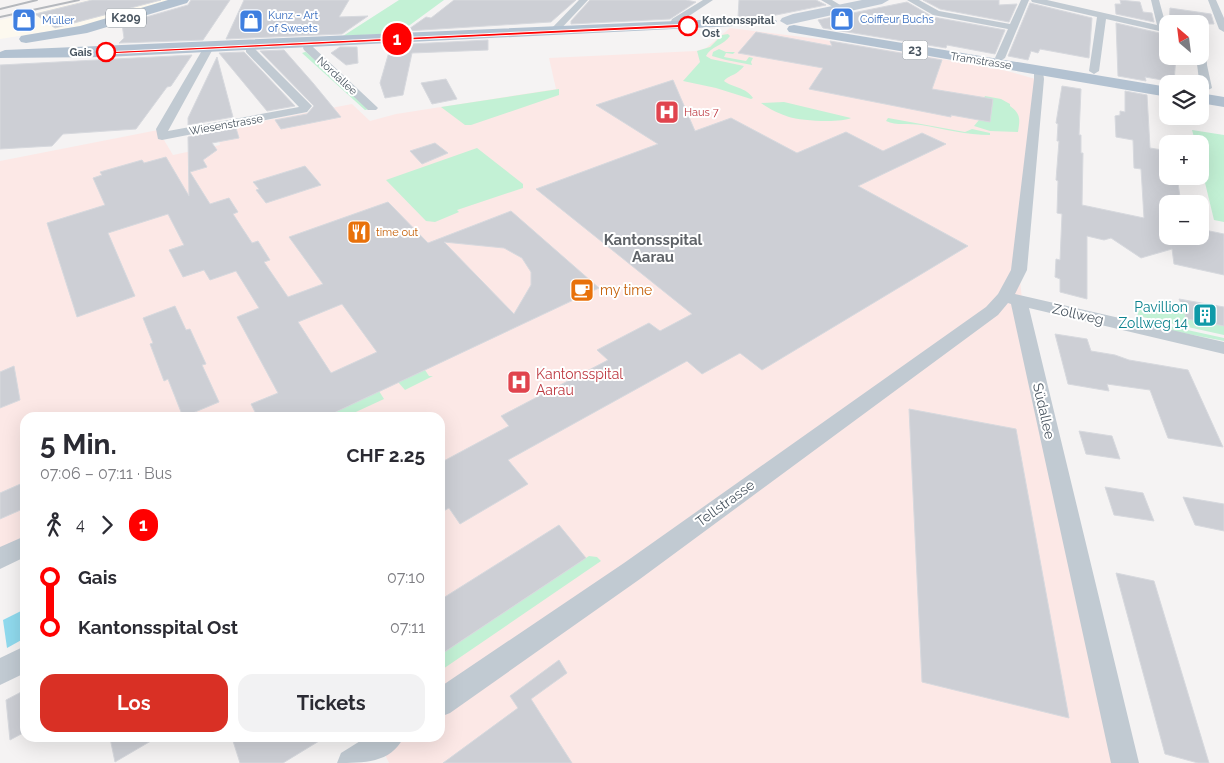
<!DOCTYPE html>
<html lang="de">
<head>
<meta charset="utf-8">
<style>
	body { margin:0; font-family:Raleway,sans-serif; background:#f2f2f3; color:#2b2b33; height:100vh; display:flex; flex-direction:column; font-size:19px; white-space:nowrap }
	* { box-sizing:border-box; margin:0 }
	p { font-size:16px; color:#7c7c81 }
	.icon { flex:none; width:28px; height:28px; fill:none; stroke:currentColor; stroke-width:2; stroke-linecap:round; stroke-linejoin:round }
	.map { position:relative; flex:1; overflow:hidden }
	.drawer { position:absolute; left:20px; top:412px; width:425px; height:330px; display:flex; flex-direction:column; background:#fff; border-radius:15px; box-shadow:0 5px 20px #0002 }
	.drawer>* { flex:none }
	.badge { padding:0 10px; border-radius:16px; font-size:18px; line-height:32px }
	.needle { width:32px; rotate:332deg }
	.fabs { position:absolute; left:1159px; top:15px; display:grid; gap:10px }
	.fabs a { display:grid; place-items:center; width:50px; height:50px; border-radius:10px; background:#fff; box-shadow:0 5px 20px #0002; font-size:25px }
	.map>.badge { position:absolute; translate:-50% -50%; box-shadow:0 0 0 2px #fff }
	.legs { display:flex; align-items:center; gap:8px; height:55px; padding:0 20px; font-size:16px }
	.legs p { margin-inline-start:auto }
	.head { display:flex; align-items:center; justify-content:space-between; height:85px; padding:0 20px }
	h1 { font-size:28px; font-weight:700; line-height:38px }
	.primary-button { display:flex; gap:10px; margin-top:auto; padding:10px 20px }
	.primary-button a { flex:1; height:58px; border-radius:15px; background:#d93025; color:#fff; font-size:20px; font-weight:700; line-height:58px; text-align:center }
	.primary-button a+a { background:#f2f2f3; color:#2b2b33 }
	ul { padding:0 20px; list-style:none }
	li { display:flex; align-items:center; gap:18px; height:50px; font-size:19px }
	li i { display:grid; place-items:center; width:8px; height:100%; margin:0 6px; background:currentColor }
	li i::after { content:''; width:12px; height:12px; margin:-6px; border:4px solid; border-radius:50%; background:#fff }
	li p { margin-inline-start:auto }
	li:first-child i { background:linear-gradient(#0000 50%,currentColor 0) }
	li:last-child i { background:linear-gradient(currentColor 50%,#0000 0) }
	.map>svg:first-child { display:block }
</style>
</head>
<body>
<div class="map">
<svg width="1224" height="763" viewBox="0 0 1224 763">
	<rect width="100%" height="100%" fill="#f5f3f3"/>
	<!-- commercial -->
	<path fill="#fdf9ef" d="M88 0H182L124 19 0 39V20Z"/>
	<!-- medical -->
	<path fill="#fce8e6" d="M730 28 819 39 972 64 1007 71 1039 80 1019 270 1025 329 1125 763H389L377 738H440V418H25V546L0 558V161L158 130 173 155 220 145 217 130 352 104 370 121 396 114 556 89 549 58 696 51 706 48Z"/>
	<!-- green -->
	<path fill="#c3f1d5" d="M399 0H444L399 33 343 36Z
		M728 34 730 36C724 45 710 47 706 56L711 59 744 66C735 77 730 74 724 81 733 88 746 87 753 98L751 99 716 88 683 81 700 62 697 51 710 47 722 35Z
		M719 49 726 52H735L733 54 726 53 724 57 746 61 749 57 753 58 751 62 752 65 726 60 712 56 713 52Z
		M305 52H306L369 109 365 110 302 53Z
		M559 89V95L471 125H465L441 107Z
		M985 96 1001 99 1010 104V106C1021 114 1020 119 1018 132L990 131 974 126 979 120 990 122 993 100 984 98Z
		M784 102 851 118C842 123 800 121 789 117 780 114 769 109 761 103Z
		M888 118 965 132 972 129 990 133V135C967 135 944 129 921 125 910 123 896 126 886 121Z
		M1192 130 1224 135V222L1214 220 1200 162V144H1196Z
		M477 148 523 184V188L457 210 459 212 435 222 426 221 386 180Z
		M1151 304 1184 311 1187 319 1224 326V335L1138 316 1137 312Z
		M1146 321 1224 338V341L1147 326Z
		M425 370 429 376H433L405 390 398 382Z
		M379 391 384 399 345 417 323 418Z
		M589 556 597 557 601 561 440 671V655Z"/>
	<!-- water -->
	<path fill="#90daee" d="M23 610 25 638 7 648 3 620Z"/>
	<!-- building -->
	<path fill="#cdcfd5" stroke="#d7d9de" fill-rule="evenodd" d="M92 0H161L55 28 35 14Z
		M191 0H230L203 40 119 43 124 38 122 24 188 5Z
		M244 0H349L339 17 368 16 342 34 226 39Z
		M454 0H576L551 22 406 31 426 17 431 18Z
		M590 0H686L696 2 670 19 571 24V21Z
		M739 0H816L826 5 771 16 738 17Z
		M923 0H999V5L1017 4 1009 22 940 9Z
		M1120 0 1140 2 1143 12 1152 13 1154 22 1116 14 1115 4H1121Z
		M907 2 933 17 1005 30 995 54 947 45 946 48 823 28 818 20Z
		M1030 3 1092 18 1089 58 1040 49 1038 53 1031 51 1028 60 1008 56Z
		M1170 8 1211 14 1214 24H1169Z
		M1116 23 1168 35V56H1176L1174 82 1145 77 1146 81 1118 76Z
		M756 32 832 46 830 41 942 60 932 89 993 99 990 122 951 115V117L809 89 823 68 738 53Z
		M488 40V50L412 53 403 95 385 98 380 83 391 45Z
		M340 47H357L358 63 346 65 331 53Z
		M284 50 313 83 341 117 281 129 275 120 307 114 314 106 260 51Z
		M244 52 245 53 295 106 267 111 219 53Z
		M192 55 171 86 167 87 136 129 63 134 52 146 0 149V65Z
		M217 57 233 117 188 125V118Z
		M446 79 457 99 432 104 421 83Z
		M673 80 695 131 731 118 797 153 846 132 883 151 922 133 946 144 858 186 968 246 762 370 740 353 702 374 687 361 508 460 528 484 460 524 449 508 440 513V463L509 426 501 416 608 360 597 350 649 323 660 331 692 314 536 189 658 144 596 105Z
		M1062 86 1081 89 1079 135H1081V153H1083L1082 205 1144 218 1141 169 1134 168 1133 140 1116 137 1115 116 1120 115V111L1125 112V91L1147 95 1150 148 1168 151V176H1177L1181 204H1168V236H1200V229L1224 234V275L1174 264 1172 249 1141 258 1111 238 1104 240 1087 236V299L1060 292V279L1055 277 1056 259 1060 260 1062 214 1057 213 1058 181 1056 180 1059 141H1057L1058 124 1056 123Z
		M236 128 239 138 212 143 217 150 203 160 207 167 190 172 210 204 229 198 238 212 233 214 252 243 258 241 270 260 264 262 288 297 323 284 289 237 388 202 428 243 511 211 599 288 323 418H258L251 404 278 393 237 317 259 308 236 271 210 280 204 270 183 277 169 250 184 245 168 214 108 233 135 296 77 317 47 223 105 205 93 178 102 175 100 172 142 160 144 163 166 157 189 196 188 137ZM444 242 504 248 522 258 531 272V285L514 314ZM342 304 377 352 331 373 298 322Z
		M435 143 448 153 422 164 410 151Z
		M305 166 321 185 266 203 256 190 259 189 253 182Z
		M1179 299 1224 307V326L1187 319Z
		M175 306 186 330 190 329 206 364 202 365 219 402 183 417 168 379 164 381 150 344 153 343 143 318Z
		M1055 334 1087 339 1091 351 1115 355 1129 360 1188 370 1223 447 1168 438 1150 390 1107 384 1109 391 1068 384Z
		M14 366 20 400 0 408V372Z
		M909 409 1016 429 1069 718 922 682Z
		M1079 431 1112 436 1120 459 1086 454Z
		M25 482V508L0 519V493Z
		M1105 487 1143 493 1154 521 1114 515Z
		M1183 497 1224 504V531L1195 525Z
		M559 525 586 558 440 655V600Z
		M1116 573 1154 581 1209 763H1198L1165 754Z
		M559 660 567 673 531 699 572 763H443L518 708 510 696Z
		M25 690V732L10 740 6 700Z
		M110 738H156L115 762Z
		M232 738H324L283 763H240Z"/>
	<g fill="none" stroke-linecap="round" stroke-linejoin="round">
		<!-- minor -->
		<path fill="#c1cad2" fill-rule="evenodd" d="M579 0H588L556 34H550V30Z
			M703 0H713L680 22 677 28H671L669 26 672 19Z
			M821 0H832L845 8 840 11Z
			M907 0H919L939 11 1010 24 1021 0H1029L1005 58 1000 61 995 58 1008 29 933 15Z
			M1031 0H1047L1157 25 1151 0H1159L1168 33 1106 19 1099 71 1094 74 1089 71 1097 17 1032 2Z
			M1208 0H1216L1224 18V32L1219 29Z
			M1200 34 1206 37 1207 65 1212 88 1206 91 1200 88 1196 56H1200Z
			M310 40 315 43 313 47 376 106 378 108 376 110H368L304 50 303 48 306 41Z
			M251 43 255 44V49L312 106 307 112 162 140 158 139 156 129 204 47 209 44 214 47 168 131 299 107 246 52V46Z
			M1036 67 1043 72 1044 79 1027 270 1015 294 1224 342V354L1029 308 1139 763H1111L1011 304 1008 303 998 315 640 579 450 713 440 717V687L624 563 986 307 998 294 1011 270 1034 79V74L1031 70Z
			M25 536V557L0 569V547Z
			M25 646V673L0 685V658Z
			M365 738H403C391 763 363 763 337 763L341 753Z"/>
		<!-- secondary -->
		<path fill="#c1cbd6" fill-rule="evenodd" d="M862 0H889L882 4 787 25 780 21 782 18 793 14Z"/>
		<!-- primary -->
		<path fill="#b3c2d1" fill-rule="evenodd" d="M168 0H189L187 3 87 33 26 43 21 42 19 39 21 36 26 35 80 26Z
			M770 17 777 21 775 24 106 57 0 58V52L5 50Z
			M794 25 1168 87V97L789 32 787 29 789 26Z
			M1200 93 1224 97V107L1200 103Z"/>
		<!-- rail -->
		<path stroke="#b5b8bd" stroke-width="2" d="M0 9 37 0
			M0 17 79 0"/>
	</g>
	<!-- line-1 -->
	<path fill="#f00" stroke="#fff" d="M688 24 690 27 106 54 103 52Z"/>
	<!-- icons -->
	<defs>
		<g id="shop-square" transform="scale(1.25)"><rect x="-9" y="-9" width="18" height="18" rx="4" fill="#3f7fe0" stroke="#fff"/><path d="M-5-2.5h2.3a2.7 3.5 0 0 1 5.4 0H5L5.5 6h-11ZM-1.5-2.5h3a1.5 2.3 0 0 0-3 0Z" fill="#fff"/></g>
		<g id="hospital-square" transform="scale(1.25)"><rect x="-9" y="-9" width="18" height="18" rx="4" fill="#e0444e" stroke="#fff"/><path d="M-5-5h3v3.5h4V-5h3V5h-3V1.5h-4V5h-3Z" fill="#fff"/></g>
		<g id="restaurant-square" transform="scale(1.25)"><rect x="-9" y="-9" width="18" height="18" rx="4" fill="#e8710a" stroke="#fff"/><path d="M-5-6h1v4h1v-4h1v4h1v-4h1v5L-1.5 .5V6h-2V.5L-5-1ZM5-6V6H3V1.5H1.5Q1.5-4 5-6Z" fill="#fff"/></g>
		<g id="cafe-square" transform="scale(1.25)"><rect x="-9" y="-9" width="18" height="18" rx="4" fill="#e8710a" stroke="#fff"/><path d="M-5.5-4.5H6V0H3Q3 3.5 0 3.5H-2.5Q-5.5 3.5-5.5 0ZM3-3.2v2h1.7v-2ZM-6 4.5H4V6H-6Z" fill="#fff"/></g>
		<g id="building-square" transform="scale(1.25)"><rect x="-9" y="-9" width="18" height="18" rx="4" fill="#0f9aa8" stroke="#fff"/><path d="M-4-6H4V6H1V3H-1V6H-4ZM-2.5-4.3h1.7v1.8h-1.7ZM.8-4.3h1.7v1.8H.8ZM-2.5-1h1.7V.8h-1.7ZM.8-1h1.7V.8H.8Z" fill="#fff"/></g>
	</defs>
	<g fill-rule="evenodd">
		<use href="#shop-square" x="842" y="19"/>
		<use href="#shop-square" x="24" y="20"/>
		<use href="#shop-square" x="251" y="21"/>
		<use href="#hospital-square" x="667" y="112"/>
		<use href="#restaurant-square" x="359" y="232"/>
		<use href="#cafe-square" x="582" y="290"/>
		<use href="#building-square" x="1205" y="315"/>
		<use href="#hospital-square" x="519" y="382"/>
	</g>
	<!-- markers -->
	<g fill="#fff" stroke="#f00" stroke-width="2.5">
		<circle cx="688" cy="26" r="9"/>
		<circle cx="106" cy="52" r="9"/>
	</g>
	<g text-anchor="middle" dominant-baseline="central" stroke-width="4" stroke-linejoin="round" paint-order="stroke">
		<!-- far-shop labels -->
		<g font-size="11" fill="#366cbe" stroke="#fff" text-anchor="start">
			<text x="268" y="15">Kunz - Art<tspan x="268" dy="13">of Sweets</tspan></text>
			<text x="860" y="19">Coiffeur Buchs</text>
			<text x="42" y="20">Müller</text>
		</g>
		<!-- far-stop labels -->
		<g font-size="11" font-weight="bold" fill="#4a5661" stroke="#fff" text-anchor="start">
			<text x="702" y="20">Kantonsspital<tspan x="702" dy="13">Ost</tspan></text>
			<text x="92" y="52" text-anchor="end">Gais</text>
		</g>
		<!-- far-street labels -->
		<g font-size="11" fill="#4a5661" stroke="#fff">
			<text transform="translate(981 61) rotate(9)">Tramstrasse</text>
			<text transform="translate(337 76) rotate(43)">Nordallee</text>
			<text transform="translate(226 125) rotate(-10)">Wiesenstrasse</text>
		</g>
		<!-- far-health labels -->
		<g font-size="11" fill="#be3a42" stroke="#fff" text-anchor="start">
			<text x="684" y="112">Haus 7</text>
		</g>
		<!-- far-food labels -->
		<g font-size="11" fill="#c56008" stroke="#fff" text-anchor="start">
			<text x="376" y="232">time out</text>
		</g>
		<!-- shield labels -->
		<g fill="#fff" stroke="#808990" stroke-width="1">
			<rect x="106" y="8.5" width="40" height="19" rx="4"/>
			<rect x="902.5" y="40.5" width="25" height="19" rx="4"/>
		</g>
		<g font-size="12" font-weight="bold" fill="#4a5661">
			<text x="126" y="18">K209</text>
			<text x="915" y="50">23</text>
		</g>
		<!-- food labels -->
		<g font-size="14" fill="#c56008" stroke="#fff" text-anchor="start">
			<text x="600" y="290">my time</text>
		</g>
		<!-- culture labels -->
		<g font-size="14" fill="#0d838f" stroke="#fff" text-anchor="end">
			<text x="1188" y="307">Pavillion<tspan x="1188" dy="16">Zollweg 14</tspan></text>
		</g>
		<!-- street labels -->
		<g font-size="14" fill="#4a5661" stroke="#fff">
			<text transform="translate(1078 314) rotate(13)">Zollweg</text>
			<text transform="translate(1044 411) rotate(77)">Südallee</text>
			<text transform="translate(725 503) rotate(-36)">Tellstrasse</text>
		</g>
		<!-- health labels -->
		<g font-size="14" fill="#be3a42" stroke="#fff" text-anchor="start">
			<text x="536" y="374">Kantonsspital<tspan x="536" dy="16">Aarau</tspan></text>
		</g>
		<!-- neighbourhood labels -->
		<g font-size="15" font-weight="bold" fill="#5f6368" stroke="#fff">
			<text x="653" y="240">Kantonsspital<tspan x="653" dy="17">Aarau</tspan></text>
		</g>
	</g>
</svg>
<div class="fabs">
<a><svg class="needle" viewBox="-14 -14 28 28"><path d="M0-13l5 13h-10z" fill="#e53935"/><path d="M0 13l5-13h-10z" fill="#7c7c81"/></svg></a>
<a><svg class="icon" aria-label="layers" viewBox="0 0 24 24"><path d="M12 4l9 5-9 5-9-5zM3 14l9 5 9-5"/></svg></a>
<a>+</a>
<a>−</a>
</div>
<b class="badge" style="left:397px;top:39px;background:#f00;color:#fff">1</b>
<section class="drawer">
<div class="head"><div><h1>5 Min.</h1><p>07:06 – 07:11 · Bus</p></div><b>CHF 2.25</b></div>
<div class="legs"><svg class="icon" aria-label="walk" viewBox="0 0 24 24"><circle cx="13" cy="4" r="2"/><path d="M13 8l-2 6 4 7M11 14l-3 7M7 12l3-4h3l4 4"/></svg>4<svg class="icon" aria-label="forward" viewBox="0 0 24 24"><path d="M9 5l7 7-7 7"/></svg><b class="badge" style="background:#f00;color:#fff">1</b></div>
<ul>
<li><i style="color:#f00"></i><b>Gais</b><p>07:10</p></li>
<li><i style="color:#f00"></i><b>Kantonsspital Ost</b><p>07:11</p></li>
</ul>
<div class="primary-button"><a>Los</a><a>Tickets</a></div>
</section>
</div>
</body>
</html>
